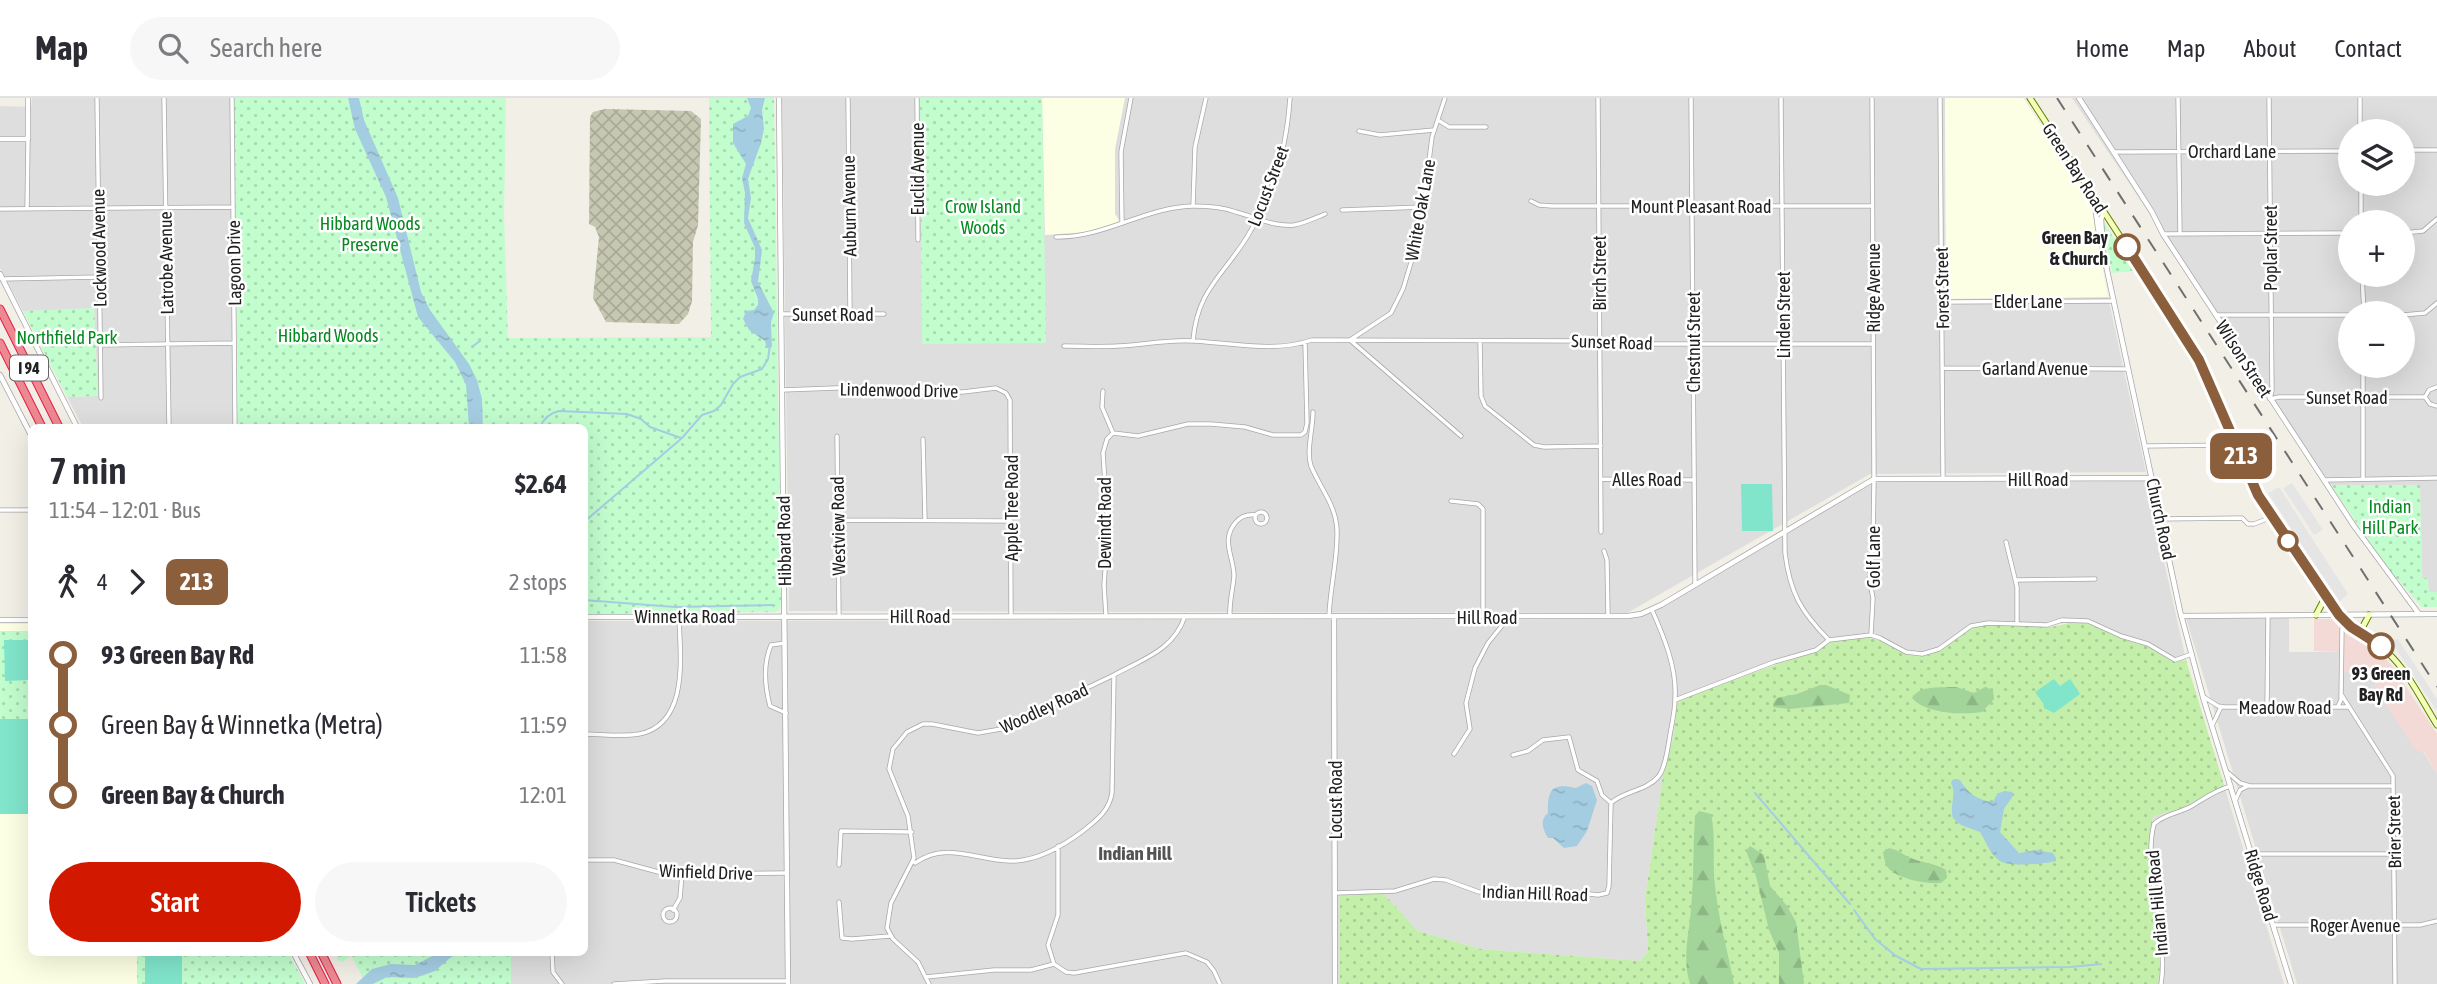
<!DOCTYPE html>
<html lang="en">
<head>
<meta charset="utf-8">
<style>
	body { margin:0; font-family:"Asap Condensed",sans-serif; background:#f7f7f7; color:#2b2b33; height:100vh; display:flex; flex-direction:column; font-size:26px; white-space:nowrap }
	* { box-sizing:border-box; margin:0 }
	p { font-size:23px; color:#7c7c81 }
	.icon { flex:none; width:38px; height:38px; fill:none; stroke:currentColor; stroke-width:2; stroke-linecap:round; stroke-linejoin:round }
	.map { position:relative; flex:1; overflow:hidden }
	.details { position:absolute; left:28px; top:326px; width:560px; height:532px; display:flex; flex-direction:column; background:#fff; border-radius:10px; box-shadow:0 7px 28px #0002 }
	.details>* { flex:none }
	.badge { padding:0 14px; border-radius:10px; font-size:24px; line-height:46px }
	.controls { position:absolute; left:2338px; top:21px; display:grid; gap:14px }
	.controls a { display:grid; place-items:center; width:77px; height:77px; border-radius:50%; background:#fff; box-shadow:0 7px 28px #0002; font-size:35px }
	.map>.badge { position:absolute; translate:-50% -50%; box-shadow:0 0 0 4px #fff }
	.legs { display:flex; align-items:center; gap:10px; height:77px; padding:0 21px; font-size:23px }
	.legs p { margin-inline-start:auto }
	.head { display:flex; align-items:center; justify-content:space-between; height:119px; padding:0 21px }
	h1 { font-size:38px; font-weight:600; line-height:52px }
	.cta { display:flex; gap:14px; margin-top:auto; padding:14px 21px }
	.cta a { flex:1; height:80px; border-radius:42px; background:#d21900; color:#fff; font-size:28px; font-weight:600; line-height:80px; text-align:center }
	.cta a+a { background:#f7f7f7; color:#2b2b33 }
	ul { padding:0 21px; list-style:none }
	li { display:flex; align-items:center; gap:24px; height:70px; font-size:26px }
	li i { display:grid; place-items:center; width:10px; height:100%; margin:0 9px; background:currentColor }
	li i::after { content:''; width:18px; height:18px; margin:-9px; border:5px solid; border-radius:50%; background:#fff }
	li p { margin-inline-start:auto }
	li:first-child i { background:linear-gradient(#0000 50%,currentColor 0) }
	li:last-child i { background:linear-gradient(currentColor 50%,#0000 0) }
	header { display:flex; align-items:center; gap:42px; box-sizing:border-box; height:98px; padding:0 35px; background:#fff; border-bottom:2px solid #e1e1e2 }
	header strong { font-size:33px }
	nav { display:flex; gap:38px; margin-inline-start:auto; font-size:24px }
	.search { width:490px; height:63px; background:#f7f7f7; display:flex; align-items:center; gap:18px; box-sizing:border-box; padding:0 24px; border-radius:38px; color:#7c7c81; font-size:26px }
	.map>svg:first-child { display:block }
</style>
</head>
<body>
<header>
<strong>Map</strong>
<div class="search"><svg class="icon" aria-label="search" viewBox="0 0 24 24"><circle cx="10" cy="10" r="6"/><path d="M15 15l6 6"/></svg>Search here</div>
<nav><a>Home</a><a>Map</a><a>About</a><a>Contact</a></nav>
</header>
<div class="map">
<svg width="2437" height="886" viewBox="0 0 2437 886">
	<defs>
		<pattern id="construction-cross-hatch" width="8" height="8" patternUnits="userSpaceOnUse" patternTransform="scale(1.75)"><rect width="8" height="8" fill="#c5c7b1"/><path d="M0 0l8 8M0 8l8-8" fill="none" stroke="#a9ab98"/></pattern>
		<pattern id="grass-dots" width="8" height="8" patternUnits="userSpaceOnUse" patternTransform="scale(1.75)"><rect width="8" height="8" fill="#c3efaa"/><path d="M2 2h.1M6 6h.1" fill="none" stroke="#a7cd92" stroke-width="1.8" stroke-linecap="round"/></pattern>
		<pattern id="forest-firs" width="22" height="20" patternUnits="userSpaceOnUse" patternTransform="scale(1.75)"><rect width="22" height="20" fill="#a3d499"/><path d="M5 1l3.5 6h-7zM16 11l3.5 6h-7z" fill="#8cb684"/></pattern>
		<pattern id="park-dots" width="8" height="8" patternUnits="userSpaceOnUse" patternTransform="scale(1.75)"><rect width="8" height="8" fill="#c2fdce"/><path d="M2 2h.1M6 6h.1" fill="none" stroke="#a6d9b1" stroke-width="1.8" stroke-linecap="round"/></pattern>
		<pattern id="water-ripples" width="26" height="14" patternUnits="userSpaceOnUse" patternTransform="scale(1.75)"><rect width="26" height="14" fill="#a5cde2"/><path d="M2 4q2-2 4 0t4 0M15 11q2-2 4 0t4 0" fill="none" stroke="#8eb0c2"/></pattern>
	</defs>
	<rect width="100%" height="100%" fill="#f2efe7"/>
	<!-- residential -->
	<path fill="#dfdede" fill-rule="evenodd" d="M32 0H230L233 329H83L67 299 98 298 94 211 23 213 0 170V8L31 9Z
		M782 0H1945L1946 200 2108 199 2146 374 1870 376 1627 515 789 513Z
		M2072 0H2437V494H2429L2422 481 2420 387H2331ZM2350 33H2403V86H2350ZM2350 124H2403V177H2350ZM2350 215H2403V268H2350Z
		M2146 383 2186 562 2173 564 2162 556 2087 525H2064L2048 529 2027 527 1922 558 1901 554 1881 542 1871 540 1833 544 1819 553 1778 565 1680 602 1677 605 1674 637 1663 677 1645 801 1648 854 1640 863 1481 851 1418 833 1382 794 1340 797V886H511V854H584L585 523 1624 521 1645 517 1658 511 1869 387 1879 384Z
		M2186 520H2289V554H2343L2375 578 2437 676V886H2297Z
		M2224 687 2284 886H2158L2160 869 2151 768 2152 721 2156 717 2178 712Z"/>
	<!-- commercial -->
	<path fill="#f3dad6" d="M2314 521H2334L2347 534 2381 555 2393 569 2437 636V676L2424 654 2415 652 2375 589V578L2372 575 2343 574 2342 554 2314 553Z"/>
	<!-- education -->
	<path fill="#fcffe3" d="M1042 0H1125L1115 51V116L1119 122 1116 125 1086 134 1045 137Z
		M1945 0H2023L2090 101 2108 199 1946 201Z
		M0 526H31L32 854H137V886H0Z"/>
	<!-- construction -->
	<path fill="url(#construction-cross-hatch)" d="M605 11 691 13 701 21 698 127 693 144 692 203 688 216 679 226 606 224 593 200 599 139 595 129 589 126 590 19 593 14Z"/>
	<!-- grass -->
	<path fill="url(#grass-dots)" d="M2079 524 2094 527 2120 540 2152 550 2173 564 2186 562 2224 687 2178 712 2156 717 2152 721 2151 768 2160 869 2158 886H1340V797L1382 794 1418 833 1481 851 1640 863 1648 854 1645 801 1663 677 1674 637 1677 605 1680 602C1723 586 1767 569 1811 555 1819 553 1823 548 1830 545 1839 540 1856 540 1867 540 1887 540 1900 560 1922 558 1942 557 1954 537 1973 530 1996 521 2023 529 2047 529 2058 529 2068 524 2079 524Z"/>
	<!-- forest -->
	<path fill="url(#forest-firs)" d="M1820 587H1826L1850 597 1849 605 1789 611 1773 609V605L1777 600 1797 596Z
		M1947 589H1956L1974 595 1985 589 1993 592 1994 601 1982 614C1962 617 1926 616 1912 600 1920 588 1934 590 1947 589Z
		M1699 713 1711 716C1716 739 1712 764 1715 788 1718 820 1728 854 1734 886H1690C1682 860 1689 837 1691 811 1694 780 1693 749 1695 718Z
		M1750 748 1764 757 1770 788 1787 808 1796 824 1804 886H1779V855L1769 832 1756 778 1746 753Z
		M1889 750C1899 752 1903 757 1911 760 1922 765 1936 765 1946 772L1947 780 1941 785C1926 786 1901 782 1889 771 1885 767 1884 760 1883 754Z"/>
	<!-- park -->
	<path fill="url(#park-dots)" d="M234 0H506L504 116 508 240 711 239 709 0H774L781 507 779 512 774 514 585 516 584 329H238Z
		M920 0H1042L1046 245 922 246Z
		M2104 124 2134 173 2112 175 2103 128Z
		M94 210 98 298 67 299 23 213Z
		M2331 387H2420L2422 480H2428L2429 494H2437V509H2422L2386 468Z
		M0 533H31V716H0Z
		M137 854H288L305 886H137Z
		M338 854H511V886H366L351 857 343 864 337 862Z"/>
	<!-- pitch -->
	<path fill="#80e5cb" d="M1741 386H1772L1773 433H1742Z
		M4 542H31V582L5 583Z
		M2054 581 2060 588 2070 581 2080 596 2054 615 2044 610 2043 605 2035 594Z
		M0 621H31V716H0Z
		M145 854H182V886H145Z"/>
	<!-- parking -->
	<path fill="#e5e5e5" d="M2252 331 2270 372 2258 378 2240 337Z
		M2292 385 2323 432 2314 437 2283 390Z
		M2279 389 2348 496 2339 504 2268 395Z
		M2394 540 2395 542 2398 541 2437 601V613L2391 543Z"/>
	<!-- water -->
	<path fill="url(#water-ripples)" d="M348 0H359L364 22 398 100 421 194 430 212 469 266 477 282 482 301 483 329H469L466 287 455 264 418 219 386 99 355 31Z
		M747 0H765L762 12 764 31 761 45 748 81 751 100 748 120 762 152 758 184 774 215 771 224 772 249 767 250 765 243 749 232 743 221 746 213 754 212 758 207V201L751 183 755 160V150L744 125 745 95 742 80 746 66 733 45V26L748 18 751 10Z
		M1953 681 1960 682C1967 694 1978 703 1993 704L1997 696 2004 693 2012 694 2013 698 2004 711 2000 734 2019 755 2037 752 2053 755 2056 760V763C2046 766 2009 769 2000 763 1990 756 1986 744 1980 734L1961 727 1953 720C1949 708 1957 696 1951 685Z
		M1586 685 1592 688 1597 702 1587 733 1577 748 1564 750 1553 740H1548C1543 732 1539 722 1548 715 1547 691 1553 685 1576 690Z
		M440 854H457L435 873 424 877 414 880 387 879 373 886H356L372 871 391 866 415 867Z"/>
	<g fill="none" stroke-linecap="round" stroke-linejoin="round">
		<!-- stream -->
		<path stroke="#a5cde2" stroke-width="2" d="M473 248 480 243
			M540 329C544 320 550 315 559 313L627 316 641 321 650 329 681 340
			M584 424 682 340 702 317 714 313 721 307 733 286 740 279 762 271 768 261 770 247
			M584 502 675 509 772 507
			M1755 695 1850 806
			M1854 812 1875 841 1896 858 1921 871 2070 869 2101 866"/>
		<!-- minor casing -->
		<g stroke="#a8a8a8" stroke-width="5">
			<path id="minor" d="M97 0 101 300
				M164 0 169 329
				M232 0 235 329
				M848 0 850 215
				M917 0 918 142
				M1445 0 1432 39 1420 135 1403 191 1391 215 1350 242 1461 338
				M1598 0 1601 434
				M1691 0 1695 487
				M1781 0 1785 455C1790 495 1801 514 1829 542
				M1940 0 1943 381
				M2178 0 2180 135
				M2269 0 2272 292 2270 301 2279 299H2425
				M2360 0V33
				M1438 22 1449 29H1486
				M1359 33 1380 37 1434 32
				M2403 52H2437
				M2114 54 2350 53
				M2361 86V124
				M1531 103 1539 107 1552 108H1872
				M1193 108 1195 49 1206 0
				M0 111 233 109
				M27 111 28 41
				M1342 112 1423 109
				M1122 125 1121 54 1131 0
				M2403 135 2423 133 2437 121
				M2163 136 2350 135
				M1056 139C1105 140 1145 109 1193 108 1208 108 1223 109 1236 114 1256 119 1273 129 1294 127 1305 125 1315 120 1325 116
				M2362 177 2364 215
				M2 181 99 179
				M1942 204 2114 203
				M781 216H884
				M2216 217H2350
				M2403 217 2425 215 2437 205
				M1193 243C1197 192 1223 178 1247 139 1273 97 1287 49 1290 0
				M1480 243 1481 298 1485 308 1534 347 1544 349 1601 348
				M100 247 234 245
				M1064 248C1082 248 1100 249 1118 248 1143 247 1168 241 1194 243 1233 245 1273 255 1312 242L1594 243 1607 246H1873
				M1942 270 2127 271
				M2437 289 2429 292 2425 299 2430 306 2437 308
				M782 292 863 289 915 294H963L996 290 1006 295 1010 302 1011 518
				M1103 293 1102 309 1113 335 1107 341 1103 355 1108 431 1104 487 1106 518
				M1313 314C1313 331 1306 353 1311 368 1320 390 1336 407 1337 432 1338 460 1330 490 1329 518
				M1113 335 1138 338 1188 326H1211L1245 329 1273 337H1301L1305 334 1307 325 1305 244
				M837 338 839 518
				M923 341 925 422
				M2145 348 2234 347
				M1601 381 1694 382
				M2363 381V268
				M2324 382 2437 380
				M1451 403 1478 406 1483 411V519
				M0 412H32
				M1255 420a6 6 0 1 1 12 0a6 6 0 1 1-12 0Z
				M2160 421 2242 420 2248 426H2254L2272 419
				M839 422 1011 423
				M2006 444 2017 489V524
				M1604 453 1607 462 1608 518
				M2017 482 2095 481
				M1230 518C1229 504 1233 492 1234 478 1234 459 1220 442 1236 424 1241 418 1248 416 1256 417
				M1871 537 1873 500 1870 485V466L1873 445 1874 381 1872 0
				M785 545 771 547C763 566 765 589 770 608L786 615
				M2341 596 2393 678 2395 886
				M2204 599 2218 608 2225 609H2349
				M1675 602 1774 564 1816 552 1829 542 1871 537 1880 540 1906 554 1922 556 1939 551 1971 528 1988 525 2047 527 2062 522 2088 523 2121 538 2148 546 2175 562 2192 556
				M2338 608 2341 602 2342 531 2346 525
				M2267 609 2268 517
				M2212 628 2221 609
				M584 636C602 636 621 639 639 636 690 626 680 557 679 519
				M1454 656 1470 631 1466 605 1475 570 1488 545 1509 519
				M1513 657 1528 653 1543 642 1569 639 1578 672 1597 683 1602 697 1611 705
				M2226 673 2240 685 2250 688H2393
				M2235 703 2240 692 2248 688
				M2251 756H2394
				M584 762H614L662 775 676 776 787 775
				M915 765C946 743 975 762 1009 763 1035 764 1063 748 1083 733 1097 722 1109 713 1112 695L1114 577C1143 561 1174 552 1185 518
				M839 767 841 733 912 734
				M1335 795 1395 793 1434 781 1446 782 1479 794H1572L1598 797 1607 795 1609 788 1611 705C1624 693 1646 693 1658 679 1665 671 1667 654 1669 643 1671 629 1675 615 1675 600 1677 570 1664 539 1652 512
				M839 804 842 840 852 841 890 838
				M663 817a7 7 0 1 1 14 0a7 7 0 1 1-14 0Z
				M673 812 680 800 682 776
				M2273 827H2420L2437 823
				M552 854 553 874 562 886
				M1054 866 1048 847 1058 817V748
				M926 879 994 872H1031L1054 866 1066 874 1074 875 1186 855 1207 864 1214 873 1220 886
				M614 886 665 883H788
				M929 886 918 864 893 841 887 830 891 805 914 760 908 718 889 671 893 651 907 634 923 626H932L978 635 1001 631 1114 577
				M2161 886C2169 838 2142 772 2154 726 2163 717 2178 715 2190 709 2204 701 2215 692 2231 688"/>
		</g>
		<!-- tertiary casing -->
		<g stroke="#a8a8a8" stroke-width="6">
			<path id="tertiary" d="M779 0 788 886
				M2079 0 2152 114 2163 136 2354 428 2419 516
				M0 41H28V0
				M2094 100 2098 130 2180 513 2203 599 2291 886
				M2102 137 2101 121 2104 115
				M0 176 77 329
				M0 277 32 339
				M1334 518 1335 886
				M2181 518 2437 516
				M584 519 1628 518 1641 516 1661 507 1874 381 2152 380
				M0 522H32
				M293 854 310 886"/>
		</g>
		<!-- secondary casing -->
		<g stroke="#628000" stroke-width="7">
			<path id="secondary" d="M2030 0 2188 243C2216 293 2232 346 2258 396 2279 438 2311 478 2339 517 2353 533 2372 539 2387 554 2408 573 2422 603 2437 627
				M2316 517 2326 498
				M2360 534 2369 517"/>
		</g>
		<!-- motorway casing -->
		<g stroke="#e71c49" stroke-width="9">
			<path id="motorway" d="M0 211 59 329
				M0 245 42 329
				M309 854 325 886
				M321 854 337 886"/>
		</g>
		<!-- minor -->
		<use href="#minor" stroke="#fff" stroke-width="3.5"/>
		<!-- tertiary -->
		<use href="#tertiary" stroke="#fff" stroke-width="4.5"/>
		<!-- secondary -->
		<use href="#secondary" stroke="#f2feb9" stroke-width="5"/>
		<!-- motorway -->
		<use href="#motorway" stroke="#ed8a91" stroke-width="7"/>
		<!-- rail -->
		<path stroke="#6f6f6f" stroke-width="2" stroke-dasharray="14 14" stroke-linecap="butt" d="M2057 0 2437 589"/>
	</g>
	<g fill="none" stroke-linecap="round" stroke-linejoin="round">
		<!-- line-1 casing -->
		<g stroke="#fff" stroke-width="16">
			<path id="line-1" d="M2127 149 2199 262 2258 397 2339 517 2351 529 2381 548"/>
		</g>
		<!-- line-1 -->
		<use href="#line-1" stroke="#8b5e3c" stroke-width="10"/>
	</g>
	<!-- markers -->
	<g fill="#fff" stroke="#8b5e3c" stroke-width="3.5">
		<circle cx="2127" cy="149" r="12"/>
		<circle cx="2288" cy="443" r="9"/>
		<circle cx="2381" cy="548" r="12"/>
	</g>
	<g text-anchor="middle" dominant-baseline="central" stroke-width="5" stroke-linejoin="round" paint-order="stroke">
		<!-- shield labels -->
		<rect fill="#fff" stroke="#646464" stroke-width="2" x="10" y="257.5" width="38" height="25" rx="5"/>
		<g font-size="16" font-weight="bold" fill="#212121">
			<text x="29" y="270">I 94</text>
		</g>
		<!-- street labels -->
		<g font-size="18" fill="#212121" stroke="#fff">
			<text x="2232" y="53">Orchard Lane</text>
			<text transform="translate(2075 70) rotate(57)">Green Bay Road</text>
			<text transform="translate(917 71) rotate(-90)">Euclid Avenue</text>
			<text transform="translate(1268 88) rotate(-69)">Locust Street</text>
			<text transform="translate(849 108) rotate(-91)">Auburn Avenue</text>
			<text x="1701" y="108">Mount Pleasant Road</text>
			<text transform="translate(1420 112) rotate(-80)">White Oak Lane</text>
			<text transform="translate(99 150) rotate(-91)">Lockwood Avenue</text>
			<text transform="translate(2270 150) rotate(-90)">Poplar Street</text>
			<text transform="translate(166 165) rotate(-91)">Latrobe Avenue</text>
			<text transform="translate(234 165) rotate(-91)">Lagoon Drive</text>
			<text transform="translate(1599 175) rotate(-90)">Birch Street</text>
			<text transform="translate(1873 190) rotate(-90)">Ridge Avenue</text>
			<text transform="translate(1942 190) rotate(-91)">Forest Street</text>
			<text x="2028" y="203">Elder Lane</text>
			<text x="833" y="216">Sunset Road</text>
			<text transform="translate(1783 217) rotate(-90)">Linden Street</text>
			<text transform="translate(1612 244) rotate(2)">Sunset Road</text>
			<text transform="translate(1693 244) rotate(-90)">Chestnut Street</text>
			<text transform="translate(2244 261) rotate(57)">Wilson Street</text>
			<text x="2035" y="270">Garland Avenue</text>
			<text transform="translate(899 292) rotate(1)">Lindenwood Drive</text>
			<text x="2347" y="299">Sunset Road</text>
			<text x="1647" y="381">Alles Road</text>
			<text x="2038" y="381">Hill Road</text>
			<text transform="translate(1011 410) rotate(-90)">Apple Tree Road</text>
			<text transform="translate(2161 421) rotate(78)">Church Road</text>
			<text transform="translate(1104 425) rotate(-90)">Dewindt Road</text>
			<text transform="translate(838 428) rotate(-91)">Westview Road</text>
			<text transform="translate(784 443) rotate(-91)">Hibbard Road</text>
			<text transform="translate(1873 459) rotate(-90)">Golf Lane</text>
			<text x="685" y="518">Winnetka Road</text>
			<text x="920" y="518">Hill Road</text>
			<text x="1487" y="519">Hill Road</text>
			<text x="2285" y="609">Meadow Road</text>
			<text transform="translate(1044 610) rotate(-25)">Woodley Road</text>
			<text transform="translate(1335 702) rotate(-90)">Locust Road</text>
			<text transform="translate(2394 734) rotate(-91)">Brier Street</text>
			<text transform="translate(706 774) rotate(2)">Winfield Drive</text>
			<text transform="translate(2261 787) rotate(73)">Ridge Road</text>
			<text transform="translate(1535 795) rotate(2)">Indian Hill Road</text>
			<text transform="translate(2157 805) rotate(-95)">Indian Hill Road</text>
			<text x="2355" y="827">Roger Avenue</text>
		</g>
		<!-- park labels -->
		<g font-size="18" fill="#048a1f" stroke="#fff">
			<text x="983" y="108">Crow Island<tspan x="983" dy="21">Woods</tspan></text>
			<text x="370" y="125">Hibbard Woods<tspan x="370" dy="21">Preserve</tspan></text>
			<text x="328" y="237">Hibbard Woods</text>
			<text x="67" y="239">Northfield Park</text>
			<text x="2390" y="408">Indian<tspan x="2390" dy="21">Hill Park</tspan></text>
		</g>
		<!-- stop labels -->
		<g font-size="18" font-weight="bold" fill="#212121" stroke="#fff" text-anchor="end">
			<text x="2108" y="139">Green Bay<tspan x="2108" dy="21">&amp; Church</tspan></text>
			<text x="2381" y="575" text-anchor="middle">93 Green<tspan x="2381" dy="21">Bay Rd</tspan></text>
		</g>
		<!-- neighbourhood labels -->
		<g font-size="19" font-weight="bold" fill="#545454" stroke="#fff">
			<text x="1135" y="755">Indian Hill</text>
		</g>
	</g>
</svg>
<div class="controls">
<a><svg class="icon" aria-label="layers" viewBox="0 0 24 24"><path d="M12 4l9 5-9 5-9-5zM3 14l9 5 9-5"/></svg></a>
<a>+</a>
<a>−</a>
</div>
<b class="badge" style="left:2241px;top:358px;background:#8b5e3c;color:#fff">213</b>
<section class="details">
<div class="head"><div><h1>7 min</h1><p>11:54 – 12:01 · Bus</p></div><b>$2.64</b></div>
<div class="legs"><svg class="icon" aria-label="walk" viewBox="0 0 24 24"><circle cx="13" cy="4" r="2"/><path d="M13 8l-2 6 4 7M11 14l-3 7M7 12l3-4h3l4 4"/></svg>4<svg class="icon" aria-label="forward" viewBox="0 0 24 24"><path d="M9 5l7 7-7 7"/></svg><b class="badge" style="background:#8b5e3c;color:#fff">213</b><p>2 stops</p></div>
<ul>
<li><i style="color:#8b5e3c"></i><b>93 Green Bay Rd</b><p>11:58</p></li>
<li><i style="color:#8b5e3c"></i><span>Green Bay &amp; Winnetka (Metra)</span><p>11:59</p></li>
<li><i style="color:#8b5e3c"></i><b>Green Bay &amp; Church</b><p>12:01</p></li>
</ul>
<div class="cta"><a>Start</a><a>Tickets</a></div>
</section>
</div>
</body>
</html>
